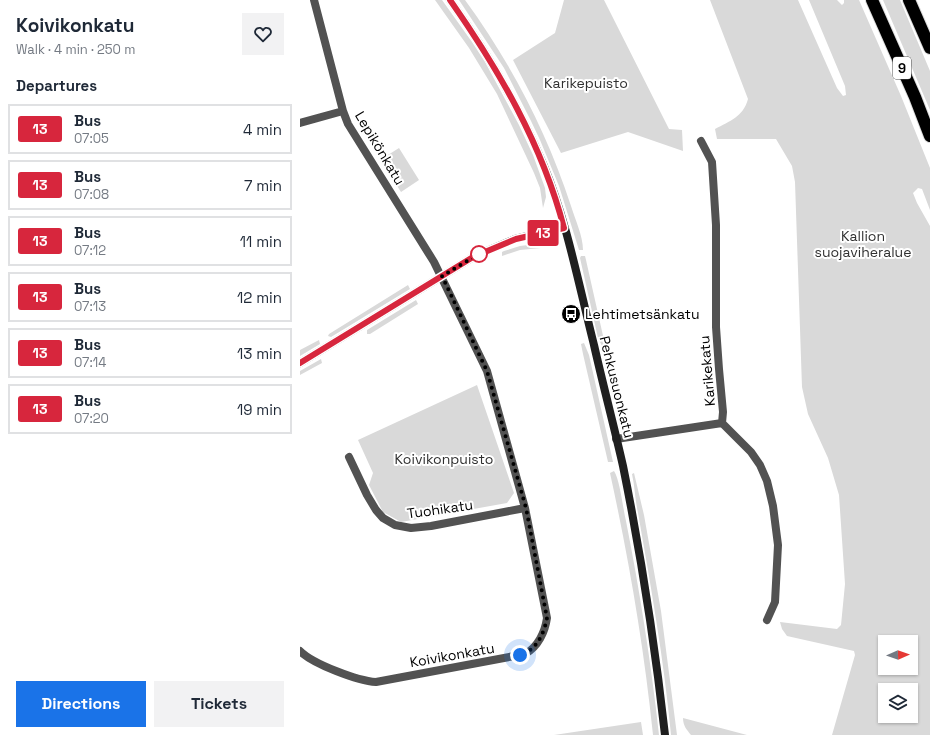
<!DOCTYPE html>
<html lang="en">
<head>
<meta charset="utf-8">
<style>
	body { margin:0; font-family:"Space Grotesk",sans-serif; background:#f2f2f3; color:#1f2937; height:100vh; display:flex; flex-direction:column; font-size:15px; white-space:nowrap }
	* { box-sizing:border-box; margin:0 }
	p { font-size:13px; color:#747a83 }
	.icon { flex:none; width:22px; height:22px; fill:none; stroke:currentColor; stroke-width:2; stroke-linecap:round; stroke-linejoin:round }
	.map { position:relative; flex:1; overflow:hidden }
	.details { display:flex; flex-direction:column; background:#fff; width:300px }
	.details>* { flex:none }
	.badge { padding:0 8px; border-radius:3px; font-size:14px; line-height:26px }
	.needle { width:26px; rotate:88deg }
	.tools { position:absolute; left:578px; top:635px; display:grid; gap:8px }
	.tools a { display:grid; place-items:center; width:40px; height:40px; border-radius:0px; background:#fff; box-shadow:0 1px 3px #0004; font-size:20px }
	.you { position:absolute; width:20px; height:20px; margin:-10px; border:3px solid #fff; border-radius:50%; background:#1a73e8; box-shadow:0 0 0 6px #1a73e833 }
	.map>.badge { position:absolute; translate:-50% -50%; box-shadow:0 0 0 2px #fff }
	h2 { padding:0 16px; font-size:15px; line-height:36px }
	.round { display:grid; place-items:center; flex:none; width:42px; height:42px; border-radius:0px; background:#f2f2f3 }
	.summary { display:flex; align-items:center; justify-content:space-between; height:68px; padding:0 16px }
	h1 { font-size:19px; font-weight:800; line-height:30px }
	.button { display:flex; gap:8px; margin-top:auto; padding:8px 16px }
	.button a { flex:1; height:46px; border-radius:0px; background:#1a73e8; color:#fff; font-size:16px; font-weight:800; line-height:46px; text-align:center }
	.button a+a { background:#f2f2f3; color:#1f2937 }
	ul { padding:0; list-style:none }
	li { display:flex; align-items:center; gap:12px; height:50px; margin:0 8px 6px; padding:0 8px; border:2px solid #e0e1e3; border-radius:0px }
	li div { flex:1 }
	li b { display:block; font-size:15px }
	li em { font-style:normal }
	li .badge { min-width:44px; font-weight:700; text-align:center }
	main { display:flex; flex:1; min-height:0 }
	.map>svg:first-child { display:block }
</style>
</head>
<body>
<main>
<section class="details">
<div class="summary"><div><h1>Koivikonkatu</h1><p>Walk · 4 min · 250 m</p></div><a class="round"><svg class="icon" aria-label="heart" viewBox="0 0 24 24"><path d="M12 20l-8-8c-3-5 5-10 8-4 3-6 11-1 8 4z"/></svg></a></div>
<h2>Departures</h2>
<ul>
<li><span class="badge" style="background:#d7263d;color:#fff">13</span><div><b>Bus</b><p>07:05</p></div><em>4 min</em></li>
<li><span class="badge" style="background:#d7263d;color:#fff">13</span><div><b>Bus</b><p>07:08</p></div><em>7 min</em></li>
<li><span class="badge" style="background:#d7263d;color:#fff">13</span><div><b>Bus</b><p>07:12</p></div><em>11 min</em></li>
<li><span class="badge" style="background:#d7263d;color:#fff">13</span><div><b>Bus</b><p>07:13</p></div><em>12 min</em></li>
<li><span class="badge" style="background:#d7263d;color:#fff">13</span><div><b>Bus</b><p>07:14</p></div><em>13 min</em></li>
<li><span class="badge" style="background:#d7263d;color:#fff">13</span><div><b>Bus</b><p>07:20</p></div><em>19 min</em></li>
</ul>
<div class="button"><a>Directions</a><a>Tickets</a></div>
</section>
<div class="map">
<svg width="630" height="735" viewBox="0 0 630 735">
	<rect width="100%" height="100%" fill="#fff"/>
	<!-- green -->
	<path fill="#d9d9d9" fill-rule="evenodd" d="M135 0H142L172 42 185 62 219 125 233 155 245 188 246 197 243 208 240 188 234 173 197 94 169 48Z
		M159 0H165C211 63 247 132 271 206 275 219 283 236 283 250H279L259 186 240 140 231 121 204 68Z
		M264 0H304L369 129 382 130 383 151 328 132 261 153 213 60 255 33Z
		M410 0H498L537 88 543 96 546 95 545 86 509 0H537L542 5 544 3V0H559L601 96 630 168V210L622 189 618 188 613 193 617 203 630 226V735H532L555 655 554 651 487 636 482 629 480 622 537 629 541 625 545 584 539 495 528 458 508 414 502 387 495 182 492 166 476 139H417L415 129C430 121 443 117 448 99ZM585 642H611V668H585ZM585 690H611V716H585Z
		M583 0H600L630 71V110Z
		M99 148 119 180 101 192 80 160Z
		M236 244 239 248 240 247 241 244 244 245 241 248 220 250 202 256V252L204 251 220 246Z
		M281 256H285L286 260 308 358 298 338 280 258Z
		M108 285 110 289 31 337 28 336 29 334Z
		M116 300 118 304 70 334H67V330Z
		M19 340 20 344 0 356V350Z
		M284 343 289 355 313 462H308L283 354 281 344Z
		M21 359 22 363 0 375V371Z
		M177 385 214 493 207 503 101 522 83 512 69 485 73 473 58 440Z
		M314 471C320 480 323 509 326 521 340 592 351 663 359 735H353C344 647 329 560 310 473Z
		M334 473 344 515 361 611 377 735H371C364 660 351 587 338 513 335 500 335 487 332 474Z
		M383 718 447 735H391C387 730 383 726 383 718Z
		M341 722 343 735H254Z"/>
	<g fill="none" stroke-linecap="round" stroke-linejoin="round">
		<!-- highway casing -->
		<g stroke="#dbdbdb" stroke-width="14">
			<path id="highway" d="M572 0 615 97 630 136
				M609 0 630 48"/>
		</g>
		<!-- street -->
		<path stroke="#525252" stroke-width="8" d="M0 123 43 111
			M422 423 451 452 460 465 467 481 473 506 478 545 475 602 467 620
			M316 439 422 423 423 412 419 369 416 327V225L412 162 401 141
			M49 457 67 495 76 510 83 518 95 525 111 528 131 526 225 508
			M0 651C13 664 58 681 76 682L225 654C238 647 245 632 247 618L225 508 187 371 134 262 48 124 43 111 14 0"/>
		<!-- secondary -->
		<path stroke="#1f1f1f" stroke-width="8" d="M150 0C187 52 219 106 244 166 267 222 279 286 294 345 303 385 314 426 323 466 341 555 355 645 365 735
			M0 363 173 257 215 239 264 227"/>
		<!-- highway -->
		<use href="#highway" stroke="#000" stroke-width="12"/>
	</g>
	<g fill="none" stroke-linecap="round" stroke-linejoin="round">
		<!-- line casing -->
		<g stroke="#fff" stroke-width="9">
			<path id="line" d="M0 363 173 257 216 239 264 228C242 144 199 70 150 0"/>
		</g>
		<!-- line -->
		<use href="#line" stroke="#d7263d" stroke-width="6"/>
		<!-- walk -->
		<path stroke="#000" stroke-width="4" stroke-dasharray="0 7.2" d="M179 254 142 276 187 371 226 508 247 618C244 634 236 651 220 655"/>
	</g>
	<!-- icons -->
	<defs>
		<g id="bus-disc" transform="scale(1)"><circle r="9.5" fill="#000" stroke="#fff"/><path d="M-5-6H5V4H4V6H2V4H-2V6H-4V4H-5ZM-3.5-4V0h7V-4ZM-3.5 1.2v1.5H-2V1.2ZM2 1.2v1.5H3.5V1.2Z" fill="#fff"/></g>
	</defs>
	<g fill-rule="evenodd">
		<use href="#bus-disc" x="271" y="314"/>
	</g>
	<!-- markers -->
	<circle fill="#fff" stroke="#d7263d" stroke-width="2" cx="179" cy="254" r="8"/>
	<g text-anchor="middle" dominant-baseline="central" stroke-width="4" stroke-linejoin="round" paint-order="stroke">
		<!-- shield labels -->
		<rect fill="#fff" stroke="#4c4c4c" stroke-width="1" x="593" y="57" width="18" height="22" rx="3"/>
		<g font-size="13" font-weight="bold" fill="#000">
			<text x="602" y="68">9</text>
		</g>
		<!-- park labels -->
		<g font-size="14" fill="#303030" stroke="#fff">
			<text x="286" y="83">Karikepuisto</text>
			<text x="563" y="236">Kallion<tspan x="563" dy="16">suojaviheralue</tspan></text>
			<text x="144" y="459">Koivikonpuisto</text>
		</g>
		<!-- street labels -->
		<g font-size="14" fill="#000" stroke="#fff">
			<text transform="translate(80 148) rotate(59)">Lepikönkatu</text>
			<text transform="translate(407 371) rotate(-95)">Karikekatu</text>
			<text transform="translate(317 387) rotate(76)">Pehkusuonkatu</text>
			<text transform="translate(140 509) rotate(-8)">Tuohikatu</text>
			<text transform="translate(152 655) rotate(-10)">Koivikonkatu</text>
		</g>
		<!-- poi labels -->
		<g font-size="14" fill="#000" stroke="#fff" text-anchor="start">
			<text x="285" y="314">Lehtimetsänkatu</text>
		</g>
	</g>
</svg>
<div class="tools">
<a><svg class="needle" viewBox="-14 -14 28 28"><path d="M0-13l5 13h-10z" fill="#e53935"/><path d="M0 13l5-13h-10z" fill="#747a83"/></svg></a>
<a><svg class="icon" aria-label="layers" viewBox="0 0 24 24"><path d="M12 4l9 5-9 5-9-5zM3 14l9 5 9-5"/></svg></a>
</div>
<div class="you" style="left:220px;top:655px"></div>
<b class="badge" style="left:243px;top:233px;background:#d7263d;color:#fff">13</b>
</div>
</main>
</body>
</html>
